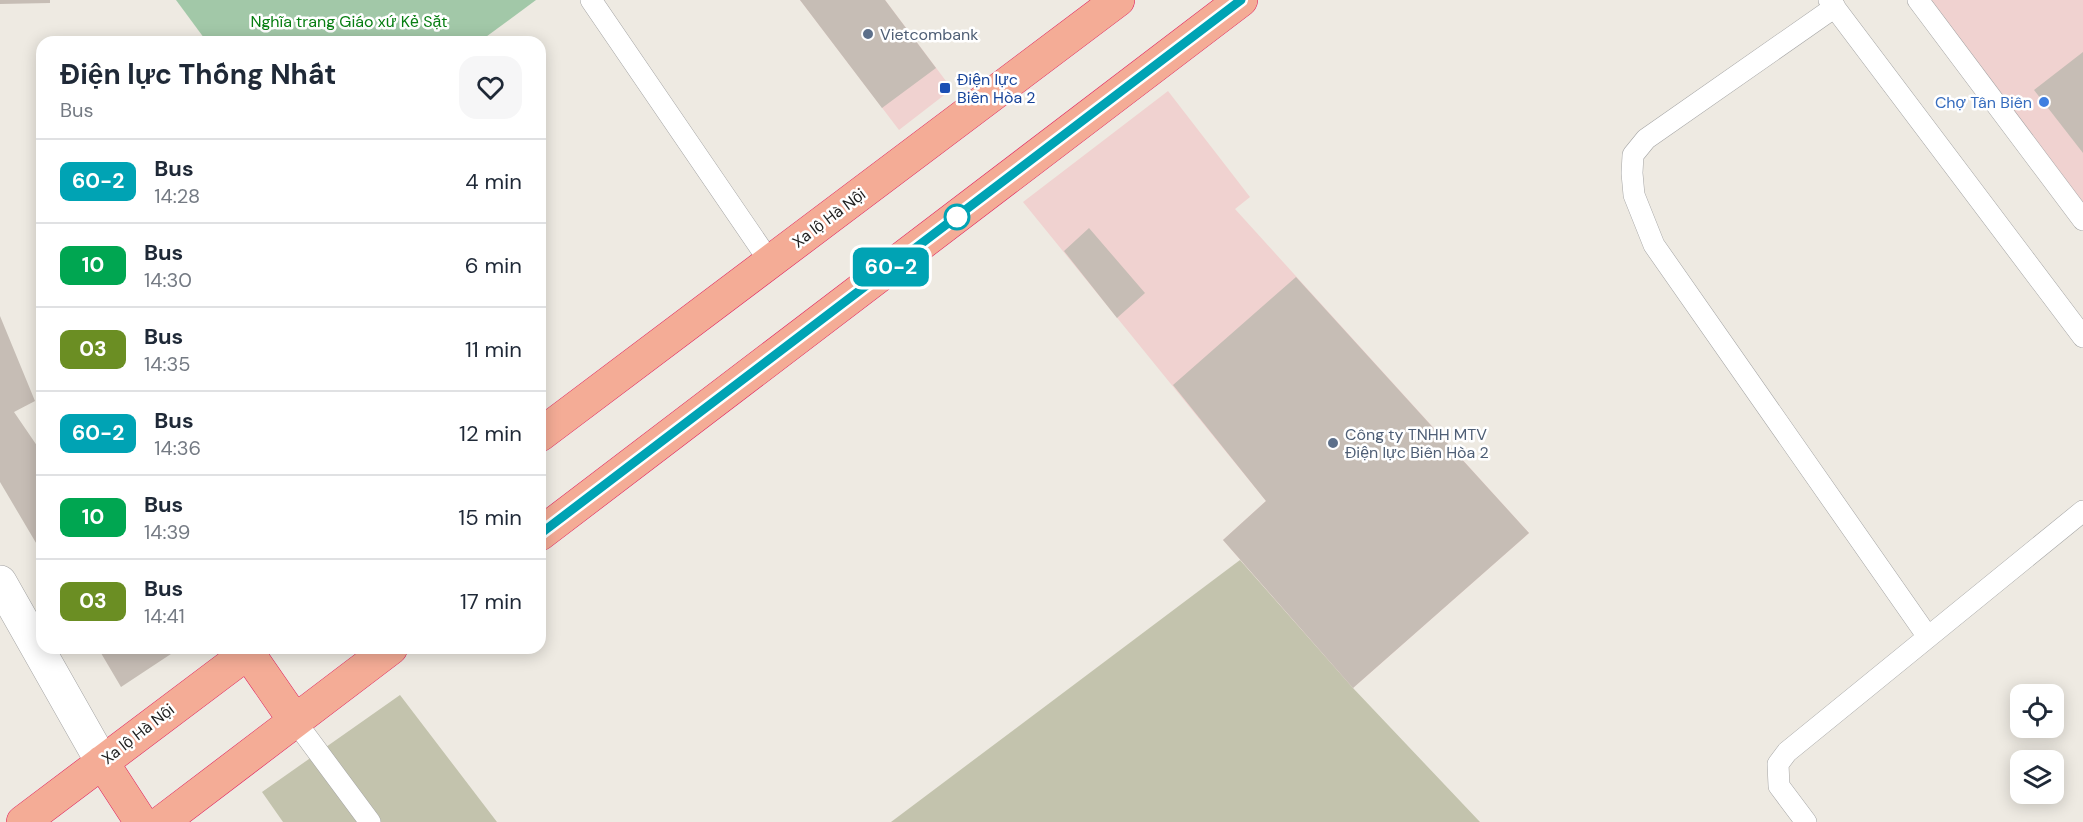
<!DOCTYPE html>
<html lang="en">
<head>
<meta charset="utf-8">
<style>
	body { margin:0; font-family:"DM Sans",sans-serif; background:#f6f6f7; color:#1f2937; height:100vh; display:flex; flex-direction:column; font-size:22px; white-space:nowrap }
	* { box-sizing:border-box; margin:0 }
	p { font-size:20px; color:#747a83 }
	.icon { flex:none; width:33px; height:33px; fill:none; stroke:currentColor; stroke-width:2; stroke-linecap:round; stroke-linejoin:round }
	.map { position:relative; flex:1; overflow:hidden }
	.details { position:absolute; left:36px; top:36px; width:510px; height:618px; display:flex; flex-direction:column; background:#fff; border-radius:18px; box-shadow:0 3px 15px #0003 }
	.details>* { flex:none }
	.badge { padding:0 12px; border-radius:9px; font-size:21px; line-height:39px }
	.buttons { position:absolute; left:2010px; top:684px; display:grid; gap:12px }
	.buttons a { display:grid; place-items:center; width:54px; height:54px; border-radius:12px; background:#fff; box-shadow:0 3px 15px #0003; font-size:30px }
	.map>.badge { position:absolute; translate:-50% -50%; box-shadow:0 0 0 3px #fff }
	.round { display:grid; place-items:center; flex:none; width:63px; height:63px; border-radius:18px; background:#f6f6f7 }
	.head { display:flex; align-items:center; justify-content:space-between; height:102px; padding:0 24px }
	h1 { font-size:28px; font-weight:700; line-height:45px }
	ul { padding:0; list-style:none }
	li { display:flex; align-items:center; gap:18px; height:84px; padding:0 24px; border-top:2px solid #e0e1e3 }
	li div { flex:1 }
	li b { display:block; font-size:22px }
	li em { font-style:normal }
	li .badge { min-width:66px; font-weight:700; text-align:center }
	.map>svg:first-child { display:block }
</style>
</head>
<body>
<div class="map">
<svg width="2083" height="822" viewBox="0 0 2083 822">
	<rect width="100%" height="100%" fill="#eeeae2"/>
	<!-- commercial -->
	<path fill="#f0d2d0" d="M800 0H885L952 89 899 130Z
		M1929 0H2083V204Z
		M1168 91 1250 197 1235 209 1529 533 1353 688 1223 540 1266 501 1023 202Z"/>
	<!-- construction -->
	<path fill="#c3c3ad" d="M1240 560 1353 688 1480 822H891Z
		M400 695 497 822H283L262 792Z"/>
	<!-- cemetery -->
	<path fill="#a2c8a8" d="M176 0H536L479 42H207Z"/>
	<!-- building -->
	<path fill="#c6bdb5" d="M0 0H50V3L0 4Z
		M800 0H885L936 68 882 108Z
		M2083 52V153L2034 90Z
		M1089 228 1145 293 1117 318 1064 251Z
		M1296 277 1529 533 1353 688 1223 540 1266 501 1173 385Z
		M0 316 35 401 14 412 42 453V553L0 482Z
		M98 648H180L121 687Z"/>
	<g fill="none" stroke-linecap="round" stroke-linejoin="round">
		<!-- service casing -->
		<g stroke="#a4a4a4" stroke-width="22">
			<path id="service" d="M591 0 770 262
				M1829 0 2083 337
				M1918 0 2083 220
				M1835 7 1646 139 1633 155 1632 173 1634 195 1654 245 1928 637
				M295 721 370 822
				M1806 822 1779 786 1778 764 1787 752 2083 511"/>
		</g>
		<!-- minor casing -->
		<g stroke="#a4a4a4" stroke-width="34">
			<path id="minor" d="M0 582 102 762"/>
		</g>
		<!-- trunk casing -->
		<g stroke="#de1d5d" stroke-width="34">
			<path id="trunk" d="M540 435 1118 0
				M540 534 1241 0
				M248 653 295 721
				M102 762 141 822
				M23 822 254 648
				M162 822 391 648"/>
		</g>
		<!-- service -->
		<use href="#service" stroke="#fff" stroke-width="21"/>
		<!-- minor -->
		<use href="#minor" stroke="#fff" stroke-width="33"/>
		<!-- trunk -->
		<use href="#trunk" stroke="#f4ac96" stroke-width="33"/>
	</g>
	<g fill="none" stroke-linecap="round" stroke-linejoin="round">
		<!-- line casing -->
		<g stroke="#fff" stroke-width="14">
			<path id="line" d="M540 534 1241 0"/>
		</g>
		<!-- line -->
		<use href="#line" stroke="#00a3b4" stroke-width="9"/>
	</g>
	<!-- markers -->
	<g fill="#5c6f8a" stroke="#fff" stroke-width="2">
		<circle cx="868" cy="34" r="6"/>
		<circle cx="1333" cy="443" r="6"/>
	</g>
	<rect fill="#1a4fb4" stroke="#fff" stroke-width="2" x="939" y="82" width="12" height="12" rx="3"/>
	<circle fill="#3f7fe0" stroke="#fff" stroke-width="2" cx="2044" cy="102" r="6"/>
	<circle fill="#fff" stroke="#00a3b4" stroke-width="3" cx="957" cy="217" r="12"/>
	<g text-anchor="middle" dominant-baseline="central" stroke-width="5" stroke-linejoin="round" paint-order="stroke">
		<!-- park labels -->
		<g font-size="16" fill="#077e12" stroke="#fff">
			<text x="349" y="21">Nghĩa trang Giáo xứ Kẻ Sặt</text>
		</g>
		<!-- service labels -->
		<g font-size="16" fill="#4e5e75" stroke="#fff" text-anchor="start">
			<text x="880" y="34">Vietcombank</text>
			<text x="1345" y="434">Công ty TNHH MTV<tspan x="1345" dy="18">Điện lực Biên Hòa 2</tspan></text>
		</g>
		<!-- transit labels -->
		<g font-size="16" fill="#164399" stroke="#fff" text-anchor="start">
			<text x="957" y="79">Điện lực<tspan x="957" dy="18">Biên Hòa 2</tspan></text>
		</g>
		<!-- shop labels -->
		<g font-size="16" fill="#366cbe" stroke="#fff" text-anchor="end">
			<text x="2032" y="102">Chợ Tân Biên</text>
		</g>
		<!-- street labels -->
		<g font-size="16" fill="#1d1d1d" stroke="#fff">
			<text transform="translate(829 218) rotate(-37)">Xa lộ Hà Nội</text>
			<text transform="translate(138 734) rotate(-38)">Xa lộ Hà Nội</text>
		</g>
	</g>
</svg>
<div class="buttons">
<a><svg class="icon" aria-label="locate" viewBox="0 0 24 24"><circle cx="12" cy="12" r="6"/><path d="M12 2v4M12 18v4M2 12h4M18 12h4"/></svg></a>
<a><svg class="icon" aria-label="layers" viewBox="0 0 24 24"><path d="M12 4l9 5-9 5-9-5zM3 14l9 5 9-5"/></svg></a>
</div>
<b class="badge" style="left:891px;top:267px;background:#00a3b4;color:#fff">60-2</b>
<section class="details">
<div class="head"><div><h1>Điện lực Thống Nhất</h1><p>Bus</p></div><a class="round"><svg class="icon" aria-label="heart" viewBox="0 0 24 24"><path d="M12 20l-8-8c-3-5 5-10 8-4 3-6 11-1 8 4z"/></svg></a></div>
<ul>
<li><span class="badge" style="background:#00a3b4;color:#fff">60-2</span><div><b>Bus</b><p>14:28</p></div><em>4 min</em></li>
<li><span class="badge" style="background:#00a651;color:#fff">10</span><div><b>Bus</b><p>14:30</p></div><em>6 min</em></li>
<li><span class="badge" style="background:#6b8e23;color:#fff">03</span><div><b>Bus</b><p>14:35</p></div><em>11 min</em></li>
<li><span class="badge" style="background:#00a3b4;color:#fff">60-2</span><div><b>Bus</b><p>14:36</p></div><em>12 min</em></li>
<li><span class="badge" style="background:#00a651;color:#fff">10</span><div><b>Bus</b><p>14:39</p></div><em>15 min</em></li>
<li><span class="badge" style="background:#6b8e23;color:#fff">03</span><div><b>Bus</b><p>14:41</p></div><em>17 min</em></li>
</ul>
</section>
</div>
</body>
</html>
